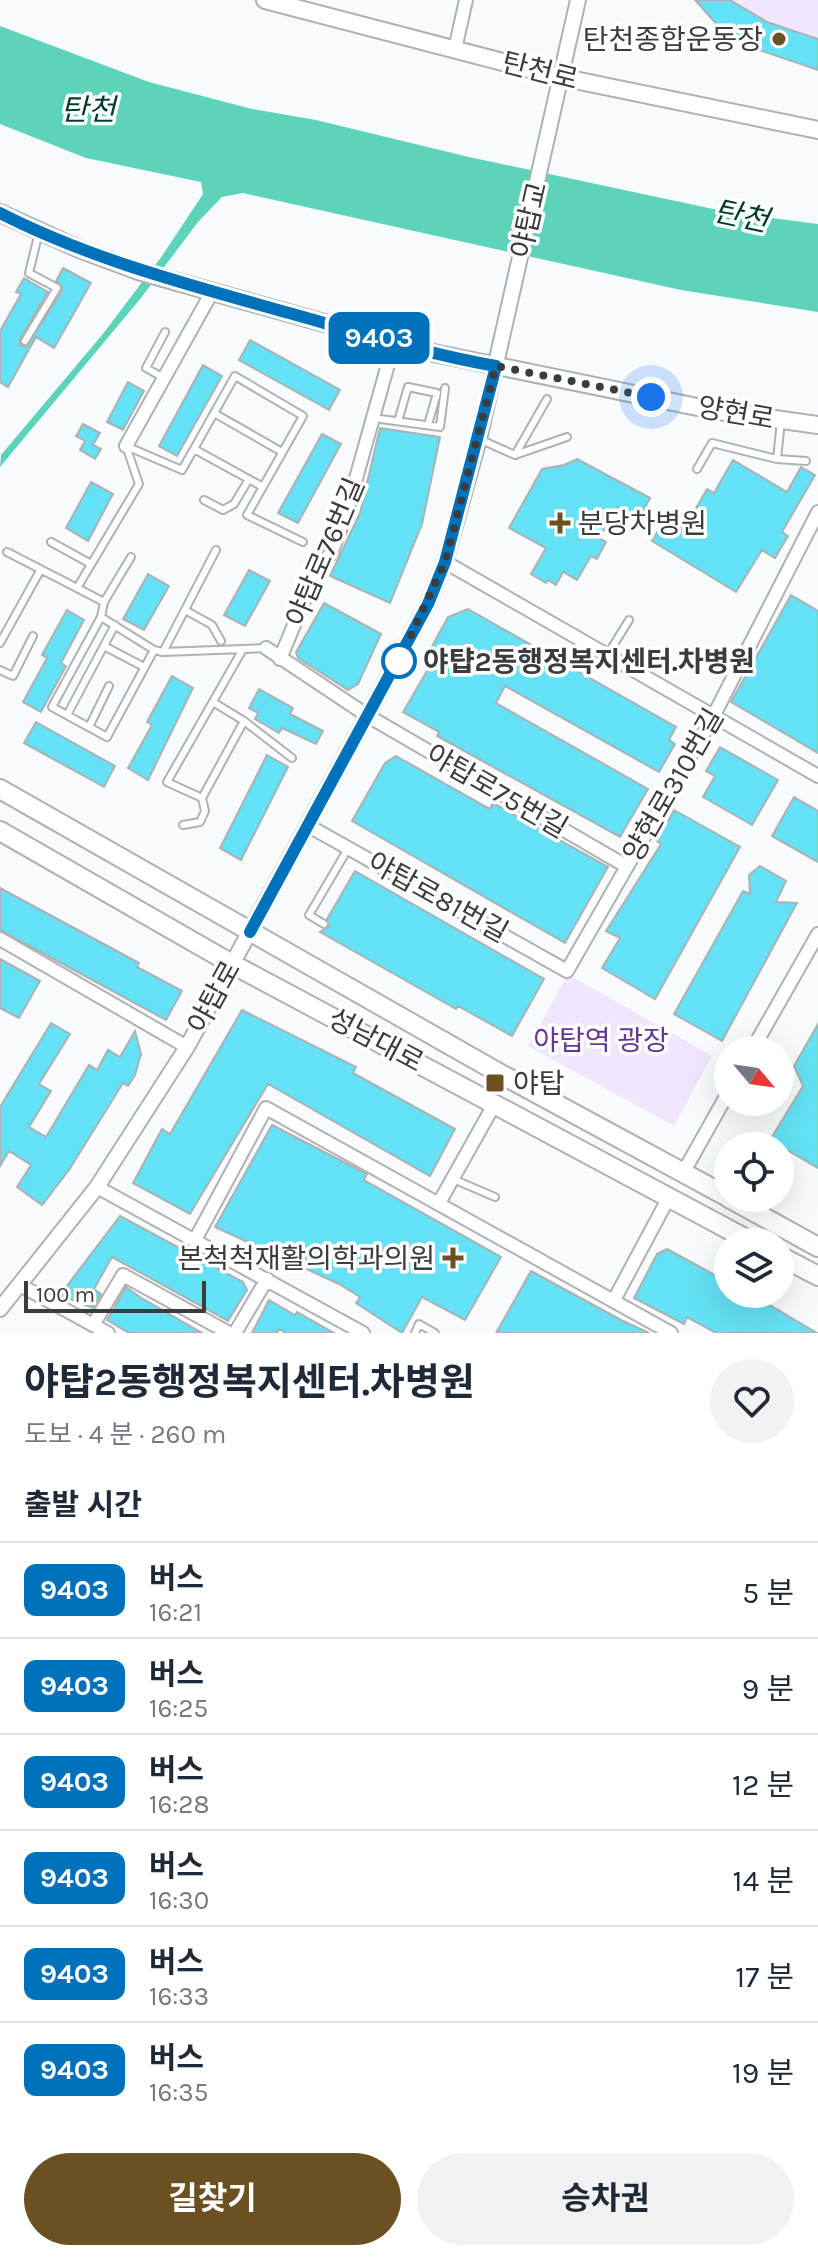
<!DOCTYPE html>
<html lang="ko">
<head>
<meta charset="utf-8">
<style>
	body { margin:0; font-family:Karla,"Noto Sans KR",sans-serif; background:#f2f2f3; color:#1f2937; height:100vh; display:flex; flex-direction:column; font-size:30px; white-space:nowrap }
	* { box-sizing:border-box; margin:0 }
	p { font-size:26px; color:#747a83 }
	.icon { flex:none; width:44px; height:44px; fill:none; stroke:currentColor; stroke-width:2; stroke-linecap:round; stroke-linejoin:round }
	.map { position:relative; height:1333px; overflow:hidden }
	.panel { display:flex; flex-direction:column; background:#fff; flex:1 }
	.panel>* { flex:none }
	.badge { padding:0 16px; border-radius:12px; font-size:28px; line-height:52px }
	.needle { width:52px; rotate:119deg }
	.fabs { position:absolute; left:714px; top:1036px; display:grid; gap:16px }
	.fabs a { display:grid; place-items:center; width:80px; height:80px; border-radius:50%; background:#fff; box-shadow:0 8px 32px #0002; font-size:40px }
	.scale { position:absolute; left:24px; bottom:20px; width:182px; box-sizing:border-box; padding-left:8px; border:4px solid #3b3c3e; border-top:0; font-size:22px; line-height:28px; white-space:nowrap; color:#3b3c3e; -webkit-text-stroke:6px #fff; paint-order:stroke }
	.you { position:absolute; width:40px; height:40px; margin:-20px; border:6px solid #fff; border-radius:50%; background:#1a73e8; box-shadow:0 0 0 12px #1a73e833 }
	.map>.badge { position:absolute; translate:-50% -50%; box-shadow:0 0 0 4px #fff }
	h2 { padding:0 24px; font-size:30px; line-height:72px }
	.round { display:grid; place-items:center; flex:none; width:84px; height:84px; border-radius:42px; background:#f2f2f3 }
	.overview { display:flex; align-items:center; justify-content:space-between; height:136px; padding:0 24px }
	h1 { font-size:38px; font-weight:700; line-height:60px }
	.button { display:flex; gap:16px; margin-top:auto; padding:16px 24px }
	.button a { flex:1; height:92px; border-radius:48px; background:#6b5022; color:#fff; font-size:32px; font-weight:700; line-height:92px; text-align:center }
	.button a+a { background:#f2f2f3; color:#1f2937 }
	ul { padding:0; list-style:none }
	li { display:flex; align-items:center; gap:24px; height:96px; padding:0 24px; border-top:2px solid #e0e1e3 }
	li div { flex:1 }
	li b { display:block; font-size:30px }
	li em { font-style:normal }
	li .badge { min-width:88px; font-weight:700; text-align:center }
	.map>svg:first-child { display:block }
</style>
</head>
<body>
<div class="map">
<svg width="818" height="1333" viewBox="0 0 818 1333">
	<rect width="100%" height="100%" fill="#f7fbfe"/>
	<!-- green -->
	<path fill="#f1e7fd" d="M695 0H818V70C768 53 731 41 695 0Z
		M568 974 712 1056 674 1126 528 1046Z"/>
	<!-- water -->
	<path fill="#5dd3b9" d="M0 26 149 82 252 109 316 120 469 157 732 213 818 224V312L681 290 243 193 222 197 198 222 141 298 0 467 1 455 102 335 162 256 203 194 201 182 86 158 0 124Z"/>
	<!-- building -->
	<path fill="#64e1f4" stroke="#acb1b2" stroke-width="2" d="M695 0H730L767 22 818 39V70L762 51 718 26Z
		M63 268 91 283 54 348 36 337 8 387 0 382V331L21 294 16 292 24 278 48 292 20 339V345L26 347 62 291V286L56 281Z
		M250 340 340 390 329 410 239 360Z
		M203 365 222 376 177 456 159 446Z
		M128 382 144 391 123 430 107 422Z
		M83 424 100 433 93 445 101 449 95 459 80 450 85 441 76 436Z
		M380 428 440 437 422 524 390 603 330 576 360 513Z
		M322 434 341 444 298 523 278 513Z
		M577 459 650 498 639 519 617 507 599 538 606 542 597 559 591 556 577 580 563 572 556 585 548 580 546 583 531 574 546 548 509 528 542 469 564 465Z
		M733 460 787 492 801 467 815 475 782 532 788 536 775 558 762 550 736 592 652 541 669 513 687 524 707 489 714 493Z
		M91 482 113 494 88 541 66 528Z
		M249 570 270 581 245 626 224 615Z
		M148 574 169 586 144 630 123 619Z
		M791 595 818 611V753L731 702Z
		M324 603 381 634 358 684 348 690 298 658 296 652Z
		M468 609 676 727 669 740 675 744 659 772 505 686 496 703 648 789 620 837 437 736 439 732 403 712 438 652 431 648 448 617Z
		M67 610 84 620 61 663 66 666 41 712 23 702 47 658 42 655Z
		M172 676 193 688 148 780 128 768 152 725 147 722Z
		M259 689 293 708 290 714 323 731 316 744 282 728 279 733 255 719 258 713 249 708Z
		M36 722 115 766 104 787 24 743Z
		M720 747 778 780 752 825 703 797 715 776 706 771Z
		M267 755 288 767 241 860 220 848Z
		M396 756 490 809 493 803 608 867 565 943 352 821 385 763Z
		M794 797 818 811V862L772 836Z
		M674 810 740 847 655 999 602 968 620 938 606 931 661 844 657 841Z
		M760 866 786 881 776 902 797 903 722 1041 674 1014 743 891 750 894 749 875Z
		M355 871 544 979 512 1036 458 1006 456 1009 320 932 329 926 327 919Z
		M0 888 139 963 137 967 182 991 166 1020 0 930Z
		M0 959 40 981 19 1018 0 1008Z
		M242 1010 356 1067 353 1073 455 1129 430 1176 268 1084 190 1214 133 1183 162 1129 170 1134Z
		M51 1023 70 1034 39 1084 51 1091 29 1127 46 1137 89 1065 97 1070 108 1050 120 1057 135 1031 141 1054 135 1075 128 1086 123 1083 69 1170 42 1205 17 1187 31 1165 9 1151 0 1166V1107Z
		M818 1024V1168L770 1140 803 1086 794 1066Z
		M272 1125 367 1174 364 1180 501 1257 465 1320 422 1297 402 1333 356 1303 360 1297 339 1284 215 1227Z
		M120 1216 243 1282 247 1290 228 1321 112 1257 94 1289 101 1294 93 1308 60 1295Z
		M667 1249 728 1282V1294H751L817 1333H716L687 1317 684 1324 634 1298 657 1254Z
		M531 1271 621 1320 649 1333H496Z
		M126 1287 140 1297 202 1333H129L107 1320Z
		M269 1300 295 1315 297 1312 334 1333H286L279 1329 277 1333H252Z"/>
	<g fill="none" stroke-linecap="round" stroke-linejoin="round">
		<!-- service casing -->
		<g stroke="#aeb2b5" stroke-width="10">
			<path id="service" d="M25 341 57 288 29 273 39 232
				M164 378 146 368 165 332
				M214 413 282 452
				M373 418 440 427 445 388
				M398 421 408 387 437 393 428 425
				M479 439 515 455 547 399
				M126 446 182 470 235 376 303 416 247 515 303 542
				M194 449 263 487
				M515 455 567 437
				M777 459 806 461
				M697 469 712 443 777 459 781 421
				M204 500 223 510 234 504 249 479
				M51 542 91 564
				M7 552 77 588
				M104 602 131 557
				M185 610 212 625 221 641
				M101 617 154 650 107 737 52 707 101 617 104 602 77 588 139 484 126 446
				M0 643 41 569
				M104 646 144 667
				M154 650 163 652 216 550
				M163 652 266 648
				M608 654 629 620
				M0 670 13 676 33 636
				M213 702 244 721 202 798 167 782 243 649
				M67 715 115 625
				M244 721 292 758
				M89 727 109 686
				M183 825 200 822 205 811 202 798
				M324 924 309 915 349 847
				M453 1179 495 1197
				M415 1333 419 1324 435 1333"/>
		</g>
		<!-- minor casing -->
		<g stroke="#aeb2b5" stroke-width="16">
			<path id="minor" d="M455 49 466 0
				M126 446 212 292
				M445 562 818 776
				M266 648 368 716 626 866
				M280 659 312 581 332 551 346 514 394 343
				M307 825 567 971 714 715 818 512
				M0 939 187 1047
				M752 1050 818 934
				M683 1173 728 1093
				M97 1187 363 1333
				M439 1203 495 1103
				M195 1240 266 1108 671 1333
				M20 1285 93 1325 123 1275 229 1333
				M614 1300 668 1199
				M93 1325 108 1333
				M235 1333 267 1279"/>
		</g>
		<!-- tertiary casing -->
		<g stroke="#aeb2b5" stroke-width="18">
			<path id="tertiary" d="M0 1309 97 1187 187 1047 428 604 445 562 479 439 578 0"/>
		</g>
		<!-- secondary casing -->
		<g stroke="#aeb2b5" stroke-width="20">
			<path id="secondary" d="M265 0 560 77 818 130
				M0 213 79 249 138 271 424 351 712 410 818 425"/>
		</g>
		<!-- primary casing -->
		<g stroke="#aeb2b5" stroke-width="22">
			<path id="primary" d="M0 789 499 1073 728 1197
				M0 831 232 964 752 1242
				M729 1198 818 1247
				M780 1256 818 1276"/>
		</g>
		<!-- service -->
		<use href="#service" stroke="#fff" stroke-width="6"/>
		<!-- minor -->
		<use href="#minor" stroke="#fff" stroke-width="12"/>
		<!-- tertiary -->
		<use href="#tertiary" stroke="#fff" stroke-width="14"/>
		<!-- secondary -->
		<use href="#secondary" stroke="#fff" stroke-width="16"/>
		<!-- primary -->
		<use href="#primary" stroke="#fff" stroke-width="18"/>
	</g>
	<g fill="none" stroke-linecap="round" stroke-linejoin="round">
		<!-- line casing -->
		<g stroke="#fff" stroke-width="18">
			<path id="line" d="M0 213C92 260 190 285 289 313 357 332 426 354 496 366L445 562 428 604 250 932"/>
		</g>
		<!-- line -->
		<use href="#line" stroke="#0072bc" stroke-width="12"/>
		<!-- walk -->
		<path stroke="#3b3c3e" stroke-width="8" stroke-dasharray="0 14.4" d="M399 661 445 562 496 366 651 397"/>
	</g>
	<!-- markers -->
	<g fill="#6b5022" stroke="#fff" stroke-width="3">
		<circle cx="779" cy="39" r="8"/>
		<path d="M556 511h8v8h8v8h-8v8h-8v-8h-8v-8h8z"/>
		<rect x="485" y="1073" width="20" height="20" rx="4"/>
		<path d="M449 1246h8v8h8v8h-8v8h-8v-8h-8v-8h8z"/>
	</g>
	<circle fill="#fff" stroke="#0072bc" stroke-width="4" cx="399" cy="661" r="16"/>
	<g text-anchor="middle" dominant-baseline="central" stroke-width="7" stroke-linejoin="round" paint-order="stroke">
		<!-- poi labels -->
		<g font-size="28" fill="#3b3c3e" stroke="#fff" text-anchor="end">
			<text x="763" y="39">탄천종합운동장</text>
			<text x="578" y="523" text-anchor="start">분당차병원</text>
			<text x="513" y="1083" text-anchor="start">야탑</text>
			<text x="435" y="1258">본척척재활의학과의원</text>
		</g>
		<!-- street labels -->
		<g font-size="28" fill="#3b3c3e" stroke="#fff">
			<text transform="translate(540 71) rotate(14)">탄천로</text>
			<text transform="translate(529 220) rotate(-77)">야탑교</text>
			<text transform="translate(736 413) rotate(10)">양현로</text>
			<text transform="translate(325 552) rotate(-67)">야탑로76번길</text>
			<text transform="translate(673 785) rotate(-60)">양현로310번길</text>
			<text transform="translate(497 791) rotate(30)">야탑로75번길</text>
			<text transform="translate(438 897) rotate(29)">야탑로81번길</text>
			<text transform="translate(214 997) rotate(-61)">야탑로</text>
			<text transform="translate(376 1040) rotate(28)">성남대로</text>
		</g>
		<!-- stop labels -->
		<g font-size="28" font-weight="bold" fill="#3b3c3e" stroke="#fff" text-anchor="start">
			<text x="423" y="661">야턉2동행정복지센터.차병원</text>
		</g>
		<!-- park labels -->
		<g font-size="28" fill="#673891" stroke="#fff">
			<text x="601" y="1040">야탑역 광장</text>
		</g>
		<!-- water labels -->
		<g font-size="30" font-style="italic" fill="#013a2f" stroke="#fff">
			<text x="88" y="110">탄천</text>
			<text transform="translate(741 216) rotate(12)">탄천</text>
		</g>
	</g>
</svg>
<div class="fabs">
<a><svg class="needle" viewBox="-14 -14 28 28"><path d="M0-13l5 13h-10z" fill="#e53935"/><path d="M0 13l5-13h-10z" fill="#747a83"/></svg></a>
<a><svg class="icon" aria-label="locate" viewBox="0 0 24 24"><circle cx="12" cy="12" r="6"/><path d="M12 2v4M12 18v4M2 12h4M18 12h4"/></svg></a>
<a><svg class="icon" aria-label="layers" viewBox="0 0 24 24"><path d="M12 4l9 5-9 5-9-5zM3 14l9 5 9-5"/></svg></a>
</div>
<div class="scale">100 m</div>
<div class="you" style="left:651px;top:397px"></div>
<b class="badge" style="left:379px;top:338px;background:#0072bc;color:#fff">9403</b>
</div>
<section class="panel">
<div class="overview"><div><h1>야턉2동행정복지센터.차병원</h1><p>도보 · 4 분 · 260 m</p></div><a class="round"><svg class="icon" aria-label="heart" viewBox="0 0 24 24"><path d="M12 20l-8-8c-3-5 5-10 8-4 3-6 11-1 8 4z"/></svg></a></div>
<h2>출발 시간</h2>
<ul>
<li><span class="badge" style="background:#0072bc;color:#fff">9403</span><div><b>버스</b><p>16:21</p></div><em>5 분</em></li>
<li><span class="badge" style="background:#0072bc;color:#fff">9403</span><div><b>버스</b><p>16:25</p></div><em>9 분</em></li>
<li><span class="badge" style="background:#0072bc;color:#fff">9403</span><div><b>버스</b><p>16:28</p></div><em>12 분</em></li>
<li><span class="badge" style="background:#0072bc;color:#fff">9403</span><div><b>버스</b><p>16:30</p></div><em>14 분</em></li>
<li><span class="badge" style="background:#0072bc;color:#fff">9403</span><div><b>버스</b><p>16:33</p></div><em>17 분</em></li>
<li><span class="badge" style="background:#0072bc;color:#fff">9403</span><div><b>버스</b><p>16:35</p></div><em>19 분</em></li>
</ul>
<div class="button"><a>길찾기</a><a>승차권</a></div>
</section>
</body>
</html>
